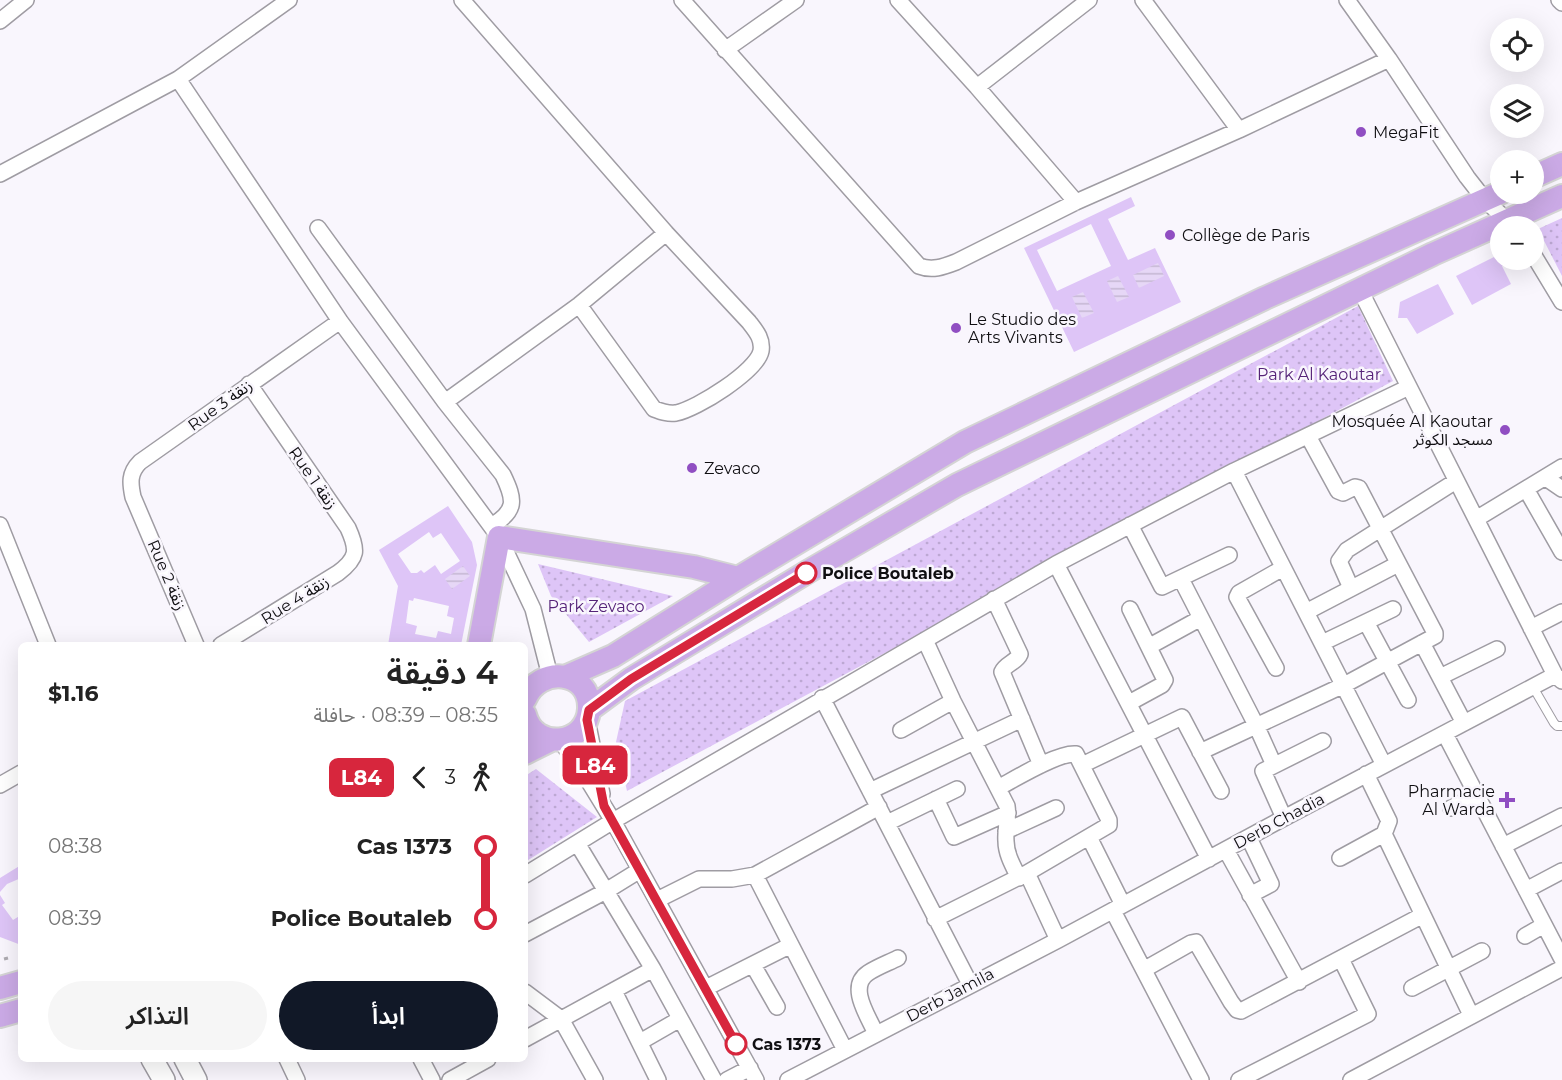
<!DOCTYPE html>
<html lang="ar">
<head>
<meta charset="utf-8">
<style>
	body { margin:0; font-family:Montserrat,"Noto Sans Arabic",sans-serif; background:#f6f6f6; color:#222; direction:rtl; height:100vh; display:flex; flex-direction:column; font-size:22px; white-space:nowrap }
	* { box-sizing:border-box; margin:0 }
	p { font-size:20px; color:#767676 }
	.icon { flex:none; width:33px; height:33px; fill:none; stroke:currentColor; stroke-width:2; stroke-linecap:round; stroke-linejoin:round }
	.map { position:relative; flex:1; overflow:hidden; direction:ltr }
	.drawer { position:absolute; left:18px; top:642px; width:510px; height:420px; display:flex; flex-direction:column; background:#fff; border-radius:9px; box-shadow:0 6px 24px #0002; direction:rtl }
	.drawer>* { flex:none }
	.badge { padding:0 12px; border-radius:9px; font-size:21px; line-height:39px }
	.fabs { position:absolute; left:1490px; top:18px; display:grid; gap:12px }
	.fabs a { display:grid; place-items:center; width:54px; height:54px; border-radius:50%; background:#fff; box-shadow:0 6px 24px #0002; font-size:30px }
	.map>.badge { position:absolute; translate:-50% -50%; box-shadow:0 0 0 3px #fff }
	.legs { display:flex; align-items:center; gap:9px; height:66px; padding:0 30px; font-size:20px }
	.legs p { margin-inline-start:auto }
	.headline { display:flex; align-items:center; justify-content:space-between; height:102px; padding:0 30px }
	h1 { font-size:33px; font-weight:600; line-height:45px }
	.primary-button { display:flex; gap:12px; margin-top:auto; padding:12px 30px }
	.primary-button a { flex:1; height:69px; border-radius:36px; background:#111827; color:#fff; font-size:24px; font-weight:600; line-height:69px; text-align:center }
	.primary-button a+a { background:#f6f6f6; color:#222 }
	ul { padding:0 30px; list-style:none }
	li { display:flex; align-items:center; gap:21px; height:72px; font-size:22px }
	li i { display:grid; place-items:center; width:9px; height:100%; margin:0 8px; background:currentColor }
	li i::after { content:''; width:15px; height:15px; margin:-8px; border:4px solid; border-radius:50%; background:#fff }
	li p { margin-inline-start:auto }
	li:first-child i { background:linear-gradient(#0000 50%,currentColor 0) }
	li:last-child i { background:linear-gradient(currentColor 50%,#0000 0) }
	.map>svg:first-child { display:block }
</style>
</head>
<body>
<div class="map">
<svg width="1562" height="1080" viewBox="0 0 1562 1080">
	<defs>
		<pattern id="park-dots" width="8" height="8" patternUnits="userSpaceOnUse" patternTransform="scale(1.5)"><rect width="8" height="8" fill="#dec5f7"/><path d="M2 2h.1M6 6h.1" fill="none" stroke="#bda8d3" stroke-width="1.8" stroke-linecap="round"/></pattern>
		<pattern id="water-rules" width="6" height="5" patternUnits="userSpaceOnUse" patternTransform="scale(1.5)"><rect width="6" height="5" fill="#e6d7f6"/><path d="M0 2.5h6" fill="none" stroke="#c4b7d2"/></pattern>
	</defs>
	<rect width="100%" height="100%" fill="#f9f6fd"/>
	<!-- green -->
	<path fill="#dec5f7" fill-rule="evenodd" d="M1131 197 1135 206 1108 219 1128 260 1155 248 1181 302 1074 352 1024 248ZM1091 224 1111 266 1057 291 1037 250Z
		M1500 254V260H1514L1502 266 1511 284 1472 305 1456 276Z
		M1438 284 1454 314 1417 334 1407 318H1398L1400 302Z
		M448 506 472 542 477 565 461 645H388L398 586 379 550ZM429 532 433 538 441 533 460 561 441 574 435 565 424 573 421 570 417 573H411L398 554ZM414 598 449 606 447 616 454 618 451 634 438 631 436 638 415 634 417 626 406 623 409 600 413 601Z
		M21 865V878L7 884 0 892V878Z
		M0 895 5 903 2 905 13 920 21 915V945L0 937Z"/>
	<!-- park -->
	<path fill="url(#park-dots)" d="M1562 218V276L1538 229Z
		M1358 306 1393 381 627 791 616 742 625 701Z
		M538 564 673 596 589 642 551 596Z
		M536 769 597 817 525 862V776Z"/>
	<!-- water -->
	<path fill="url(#water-rules)" d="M1158 263 1164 276 1139 288 1133 275Z
		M1118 276 1129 297 1117 302 1107 281Z
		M1083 292 1094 313 1082 318 1072 297Z
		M463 566 470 576 452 589 445 579Z"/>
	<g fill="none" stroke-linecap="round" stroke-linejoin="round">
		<!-- service casing -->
		<g stroke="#9f9ca3" stroke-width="10">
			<path id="service" d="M1533 687 1554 723 1557 726H1562"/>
		</g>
		<!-- minor casing -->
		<g stroke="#9f9ca3" stroke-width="18">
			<path id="minor" d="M462 0 666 233 749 322C756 331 763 339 761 351 757 371 697 409 676 413 668 414 662 412 654 409L579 305
				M682 0 919 266C932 271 943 267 956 262L1076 202 1239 130 1389 59
				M898 0 977 87 1076 202
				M1143 0 1239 130
				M1347 0 1389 59 1467 177 1485 200 1513 226
				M1559 0 1562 3
				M0 21 26 0
				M725 50 796 0
				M178 79 340 321 499 537 533 609 550 676
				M977 87 1089 0
				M0 174 178 79 289 0
				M318 228 445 402 503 475C515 500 517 511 491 526
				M1533 254 1562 302
				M1360 290 1555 675 1562 681
				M445 402 579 305 666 233
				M1234 471 1384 765
				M1546 478 1562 489
				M1526 489 1562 552
				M1476 519 1562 467
				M0 525 48 645
				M1130 525 1162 587 1229 555
				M1056 564 1209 859
				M1181 579 1256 725 1274 765
				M1351 588 1339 561 1347 550 1456 481
				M994 599 1020 654C1017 662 1005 664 1002 672L1041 765
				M1306 612 1398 564
				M1366 622 1408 700
				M1531 628 1562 612
				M925 640 953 701 1007 806C1009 818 1005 829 1006 841 1006 854 1013 866 1019 878
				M1322 643 1393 609
				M1422 643 1464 723
				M196 645 133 497C130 483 129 473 140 462L340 321
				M221 645 338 573C358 558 358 550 348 528L249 384
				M1150 646 1201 618
				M1276 668 1237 597 1239 593 1283 568
				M1440 677 1497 649
				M822 698 970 984
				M1129 703 1162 685 1165 680 1130 609
				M587 720 602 794
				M901 730 953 701
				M1445 734 1562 959
				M560 740 583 772 613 821 756 1080
				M1200 752 1344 685 1435 636V633L1359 488 1355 487 1343 493 1338 491 1308 436
				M1082 765 1182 717 1221 791
				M0 785 21 773
				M870 791 1022 719
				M936 799 954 837 1008 813
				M1451 808 1477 795
				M1284 818 1263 771 1323 741
				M887 823 957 789
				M1006 831 1056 808
				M1384 834 1471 1015
				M1089 837 1123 905
				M1249 838 1271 884 1250 895
				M577 843 653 969 714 1080
				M1503 846 1562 816
				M1226 850 1299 982
				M1340 858 1384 834 1389 821 1366 774
				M1027 873 1058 940
				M525 875 613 821 1056 564 1234 471 1409 387
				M755 875 845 1050
				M1526 890 1562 871
				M657 900 699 879H732L755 875 879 807
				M1113 911 1201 1080
				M935 919 1027 873 1109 825V820L1076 754C1058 752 1015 779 998 788
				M525 934 606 891 640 870
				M1525 936 1544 925
				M753 965 777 1007
				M1145 969 1191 943 1196 942 1231 1002 1237 1010 1241 1011 1423 915
				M706 988 791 945
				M1412 988 1482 951
				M614 991 658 1080
				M525 992 561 1019 595 1080
				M876 1034C869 1017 847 987 868 973 877 967 888 963 898 958
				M525 1039 653 969
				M640 1042 680 1019
				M287 1059 297 1080
				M421 1059 432 1080
				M450 1080 488 1059
				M727 1080 750 1068
				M788 1080 1058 940 1284 818 1555 675
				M1239 1080 1368 1014 1341 959
				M1351 1080 1562 968"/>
		</g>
		<!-- secondary casing -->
		<g stroke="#9f9ca3" stroke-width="24">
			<path id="secondary" d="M152 1059 164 1080
				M185 1059 196 1080"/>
		</g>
		<!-- primary casing -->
		<g stroke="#d4d4d4" stroke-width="26">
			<path id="primary" d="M1533 177 1562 164
				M479 645 499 537 694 567 738 578
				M565 677 613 656 738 578 965 442 1265 298 1500 193
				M525 699C539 665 591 670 589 709 587 746 534 751 525 715
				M589 710 631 679 809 571 957 485 1433 254 1562 196
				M525 753 551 740
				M0 988 21 982
				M0 1016 21 1010"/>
		</g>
		<!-- path -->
		<path stroke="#aeabb1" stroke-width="3" stroke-dasharray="6 3" stroke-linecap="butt" d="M4 959 8 958"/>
		<!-- service -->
		<use href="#service" stroke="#fff" stroke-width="8"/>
		<!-- minor -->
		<use href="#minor" stroke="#fff" stroke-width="15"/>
		<!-- secondary -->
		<use href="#secondary" stroke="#fff" stroke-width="21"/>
		<!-- primary -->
		<use href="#primary" stroke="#cbaae6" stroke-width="22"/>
	</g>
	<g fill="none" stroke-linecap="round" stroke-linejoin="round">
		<!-- line-1 casing -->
		<g stroke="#fff" stroke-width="14">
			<path id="line-1" d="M736 1044 604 806 587 720 589 710 631 679 806 573"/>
		</g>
		<!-- line-1 -->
		<use href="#line-1" stroke="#d7263d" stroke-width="9"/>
	</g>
	<!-- markers -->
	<g fill="#904ec2" stroke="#f9f6fd" stroke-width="2">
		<circle cx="1361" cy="132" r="6"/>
		<circle cx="1170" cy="235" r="6"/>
		<circle cx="956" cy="328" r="6"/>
		<circle cx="1505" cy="430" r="6"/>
		<circle cx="692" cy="468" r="6"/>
		<path d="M1504 791h6v6h6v6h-6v6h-6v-6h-6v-6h6z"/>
	</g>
	<g fill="#fff" stroke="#d7263d" stroke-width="3">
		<circle cx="806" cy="573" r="10"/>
		<circle cx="736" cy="1044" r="10"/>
	</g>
	<g text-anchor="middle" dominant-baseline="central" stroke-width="5" stroke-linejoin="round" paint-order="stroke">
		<!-- poi labels -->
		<g font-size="16" fill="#100f12" stroke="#f9f6fd" text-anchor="start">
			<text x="1373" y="132">MegaFit</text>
			<text x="1182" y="235">Collège de Paris</text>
			<text x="968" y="319">Le Studio des<tspan x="968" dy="18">Arts Vivants</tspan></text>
			<text x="1493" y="421" text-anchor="end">Mosquée Al Kaoutar<tspan x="1493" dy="18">مسجد الكوثر</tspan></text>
			<text x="704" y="468">Zevaco</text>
			<text x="1495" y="791" text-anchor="end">Pharmacie<tspan x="1495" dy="18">Al Warda</tspan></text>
		</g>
		<!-- park labels -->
		<g font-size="16" fill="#552378" stroke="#f9f6fd">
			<text x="1319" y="374">Park Al Kaoutar</text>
			<text x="596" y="606">Park Zevaco</text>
		</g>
		<!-- street labels -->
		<g font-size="16" fill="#100f12" stroke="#f9f6fd">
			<text transform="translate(220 405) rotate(-36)">Rue 3 زنقة</text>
			<text transform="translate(313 478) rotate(55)">Rue 1 زنقة</text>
			<text transform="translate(167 575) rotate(67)">Rue 2 زنقة</text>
			<text transform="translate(295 600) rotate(-32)">Rue 4 زنقة</text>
			<text transform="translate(1279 821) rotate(-28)">Derb Chadia</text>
			<text transform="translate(950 995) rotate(-28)">Derb Jamila</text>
		</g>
		<!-- stop labels -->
		<g font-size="16" font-weight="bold" fill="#100f12" stroke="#f9f6fd" text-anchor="start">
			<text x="822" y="573">Police Boutaleb</text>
			<text x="752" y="1044">Cas 1373</text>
		</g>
	</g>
</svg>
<div class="fabs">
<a><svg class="icon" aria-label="locate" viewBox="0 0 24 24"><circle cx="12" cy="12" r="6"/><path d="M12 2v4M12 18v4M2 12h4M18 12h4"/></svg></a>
<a><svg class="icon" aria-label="layers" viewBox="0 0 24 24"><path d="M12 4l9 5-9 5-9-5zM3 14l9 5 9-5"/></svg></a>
<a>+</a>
<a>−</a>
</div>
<b class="badge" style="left:595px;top:765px;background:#d7263d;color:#fff">L84</b>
<section class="drawer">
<div class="headline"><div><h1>4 دقيقة</h1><p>08:35 – 08:39 · حافلة</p></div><b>$1.16</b></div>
<div class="legs"><svg class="icon" aria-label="walk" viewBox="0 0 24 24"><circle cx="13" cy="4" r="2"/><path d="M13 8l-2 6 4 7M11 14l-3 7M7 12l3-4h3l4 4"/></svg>3<svg class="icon" aria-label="back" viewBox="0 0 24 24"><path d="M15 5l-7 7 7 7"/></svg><b class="badge" style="background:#d7263d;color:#fff">L84</b></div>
<ul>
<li><i style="color:#d7263d"></i><b>Cas 1373</b><p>08:38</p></li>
<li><i style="color:#d7263d"></i><b>Police Boutaleb</b><p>08:39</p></li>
</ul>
<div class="primary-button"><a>ابدأ</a><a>التذاكر</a></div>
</section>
</div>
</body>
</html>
